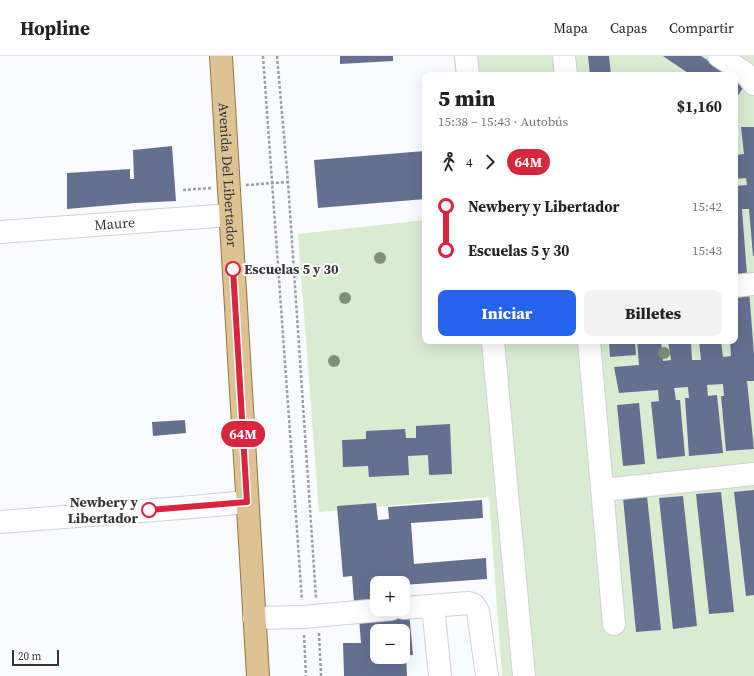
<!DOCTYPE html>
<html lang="es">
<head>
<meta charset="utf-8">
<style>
	body { margin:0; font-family:"Source Serif 4",serif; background:#f2f2f2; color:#222; height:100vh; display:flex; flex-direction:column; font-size:15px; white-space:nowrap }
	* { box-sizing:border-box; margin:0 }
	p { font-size:13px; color:#767676 }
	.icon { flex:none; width:22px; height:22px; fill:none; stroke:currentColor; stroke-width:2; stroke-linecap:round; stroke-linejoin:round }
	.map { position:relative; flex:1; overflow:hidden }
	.details { position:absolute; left:422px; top:16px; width:316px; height:272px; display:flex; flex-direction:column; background:#fff; border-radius:8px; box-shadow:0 4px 16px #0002 }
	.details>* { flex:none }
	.badge { padding:0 8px; border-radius:13px; font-size:14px; line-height:26px }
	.controls { position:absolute; left:370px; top:520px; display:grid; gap:8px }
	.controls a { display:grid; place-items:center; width:40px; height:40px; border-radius:8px; background:#fff; box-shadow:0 4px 16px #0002; font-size:20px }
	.scale { position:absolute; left:12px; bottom:10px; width:47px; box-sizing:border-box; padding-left:4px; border:2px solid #353536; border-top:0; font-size:11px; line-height:14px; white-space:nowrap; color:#353536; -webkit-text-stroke:3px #fff; paint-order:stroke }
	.map>.badge { position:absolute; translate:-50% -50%; box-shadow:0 0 0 2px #fff }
	.legs { display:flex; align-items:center; gap:6px; height:44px; padding:0 16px; font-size:13px }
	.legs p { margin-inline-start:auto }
	.headline { display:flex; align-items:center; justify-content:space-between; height:68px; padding:0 16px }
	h1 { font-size:22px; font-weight:800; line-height:30px }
	.primary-button { display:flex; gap:8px; margin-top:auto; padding:8px 16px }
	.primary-button a { flex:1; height:46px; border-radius:8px; background:#2563eb; color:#fff; font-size:16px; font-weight:800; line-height:46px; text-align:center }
	.primary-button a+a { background:#f2f2f2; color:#222 }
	ul { padding:0 16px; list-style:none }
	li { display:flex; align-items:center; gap:14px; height:44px; font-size:15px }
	li i { display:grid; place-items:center; width:6px; height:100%; margin:0 5px; background:currentColor }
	li i::after { content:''; width:10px; height:10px; margin:-5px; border:3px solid; border-radius:50%; background:#fff }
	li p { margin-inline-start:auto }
	li:first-child i { background:linear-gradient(#0000 50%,currentColor 0) }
	li:last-child i { background:linear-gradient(currentColor 50%,#0000 0) }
	header { display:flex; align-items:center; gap:24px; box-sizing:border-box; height:56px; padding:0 20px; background:#fff; border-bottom:1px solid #e0e0e0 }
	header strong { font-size:19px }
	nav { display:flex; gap:22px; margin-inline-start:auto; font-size:14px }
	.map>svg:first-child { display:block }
</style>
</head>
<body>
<header>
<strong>Hopline</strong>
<nav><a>Mapa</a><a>Capas</a><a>Compartir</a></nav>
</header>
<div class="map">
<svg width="754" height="620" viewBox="0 0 754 620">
	<rect width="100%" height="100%" fill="#fafbfe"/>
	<!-- green -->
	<path fill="#d9ebd1" d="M454 0H754V620H502L489 441 319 456 298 178 425 164V285H735V19H456Z"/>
	<!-- building -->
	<path fill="#657091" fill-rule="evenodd" d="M340 0H393V5L340 8Z
		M588 0H609L611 19H590Z
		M663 0H701L730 19H691Z
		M735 23 745 29 735 44Z
		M741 71H754V200H753L749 153H742L747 219H735V130L747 129 746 122 735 123V99L744 98Z
		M172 90 176 145 135 147 67 153V117L130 113V123H134L133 94Z
		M425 95V143L318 152 314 104Z
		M735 234H749L754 298V325H747L754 393 726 395 721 340H724L723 328 707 329 708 340 717 339 723 397 689 400 685 342H689L688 331 674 332 676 344H680L685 400 657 403 651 346 659 345 658 334 619 337 614 311 639 309 637 285H661L663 305 671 304 668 285H691L692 304H701L699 285H721L723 301 731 300 730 285H735Z
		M609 285H635L636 299 610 301Z
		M639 347 645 408 623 410 617 349Z
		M185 364 186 377 153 380 152 366Z
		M450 368 452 418 429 419 428 399 408 400 409 419 369 421 368 410 343 411 342 384 366 383V375L405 373 406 382H416V370Z
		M754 434V539L746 540 734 436Z
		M721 436 734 556 709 558 696 438Z
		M647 440 661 574 636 576 623 442Z
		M683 440 697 570 673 573 659 442Z
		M482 444 483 462 411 467 414 508 486 502 487 523 403 529V527H377V545L354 546 352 520 343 521 337 450 376 447 378 464 389 463 388 451Z
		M409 556 413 599H406L407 620H344L343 587H361L359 562ZM377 575H403V601H377Z"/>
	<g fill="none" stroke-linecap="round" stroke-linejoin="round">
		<!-- minor casing -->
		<g stroke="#d0d1d4" stroke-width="24">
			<g id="minor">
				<path d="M466 0 468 19"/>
				<path d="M564 0 566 19"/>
				<path d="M719 0 745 17 754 28"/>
				<path id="s1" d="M0 176 230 159"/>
				<path d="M735 230 754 228"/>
				<path d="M493 285 524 620"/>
				<path d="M589 285 614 568"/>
				<path d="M602 434 754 418"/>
				<path d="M0 466 193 451 247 446"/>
				<path d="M433 550 440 620"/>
				<path d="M403 552 469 547 474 549 478 555 487 620"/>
				<path d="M254 562 303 561 391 553"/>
			</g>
		</g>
		<!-- major casing -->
		<g stroke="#937744" stroke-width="24">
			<g id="major">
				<path id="s2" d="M221 0 258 620"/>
			</g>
		</g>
		<!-- path -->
		<path stroke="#9d9ea0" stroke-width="2.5" stroke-dasharray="3 2" stroke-linecap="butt" d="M263 0 302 544
			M277 0 288 126 316 542
			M246 129 288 126
			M183 134 211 132
			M319 577 321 620
			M304 579 306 620"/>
		<!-- minor -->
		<use href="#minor" stroke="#fff" stroke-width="22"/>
		<!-- major -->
		<use href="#major" stroke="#ddc294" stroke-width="22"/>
	</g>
	<!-- trees -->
	<g fill="#7f9076">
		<circle cx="380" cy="202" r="6"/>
		<circle cx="345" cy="242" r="6"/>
		<circle cx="664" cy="297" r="6"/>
		<circle cx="334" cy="305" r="6"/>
	</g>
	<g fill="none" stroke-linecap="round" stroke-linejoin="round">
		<!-- line-1 casing -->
		<g stroke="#fff" stroke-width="9">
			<path id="line-1" d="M149 454 247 446 233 213"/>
		</g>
		<!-- line-1 -->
		<use href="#line-1" stroke="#d7263d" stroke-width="6"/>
	</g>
	<!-- markers -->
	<g fill="#fff" stroke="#d7263d" stroke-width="2">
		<circle cx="233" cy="213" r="7"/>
		<circle cx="149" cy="454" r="7"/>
	</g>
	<g text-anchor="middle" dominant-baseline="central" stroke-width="4" stroke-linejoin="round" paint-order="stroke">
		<!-- street labels -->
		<g font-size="14" fill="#353536" stroke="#fff">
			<text stroke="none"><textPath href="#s2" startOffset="119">Avenida Del Libertador</textPath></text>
			<text stroke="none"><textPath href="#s1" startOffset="115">Maure</textPath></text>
		</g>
		<!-- stop labels -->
		<g font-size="14" font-weight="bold" fill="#353536" stroke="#fff" text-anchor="start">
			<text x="244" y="213">Escuelas 5 y 30</text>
			<text x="138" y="446" text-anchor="end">Newbery y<tspan x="138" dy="16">Libertador</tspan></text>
		</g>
	</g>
</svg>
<div class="controls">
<a>+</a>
<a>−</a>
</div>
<div class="scale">20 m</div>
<b class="badge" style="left:243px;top:378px;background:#d7263d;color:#fff">64M</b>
<section class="details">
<div class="headline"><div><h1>5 min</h1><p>15:38 – 15:43 · Autobús</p></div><b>$1,160</b></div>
<div class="legs"><svg class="icon" aria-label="walk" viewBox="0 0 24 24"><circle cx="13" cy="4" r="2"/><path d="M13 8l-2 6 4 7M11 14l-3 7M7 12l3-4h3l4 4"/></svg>4<svg class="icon" aria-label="forward" viewBox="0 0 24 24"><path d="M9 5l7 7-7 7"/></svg><b class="badge" style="background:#d7263d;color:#fff">64M</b></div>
<ul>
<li><i style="color:#d7263d"></i><b>Newbery y Libertador</b><p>15:42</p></li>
<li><i style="color:#d7263d"></i><b>Escuelas 5 y 30</b><p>15:43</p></li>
</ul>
<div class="primary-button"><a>Iniciar</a><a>Billetes</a></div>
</section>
</div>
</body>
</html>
